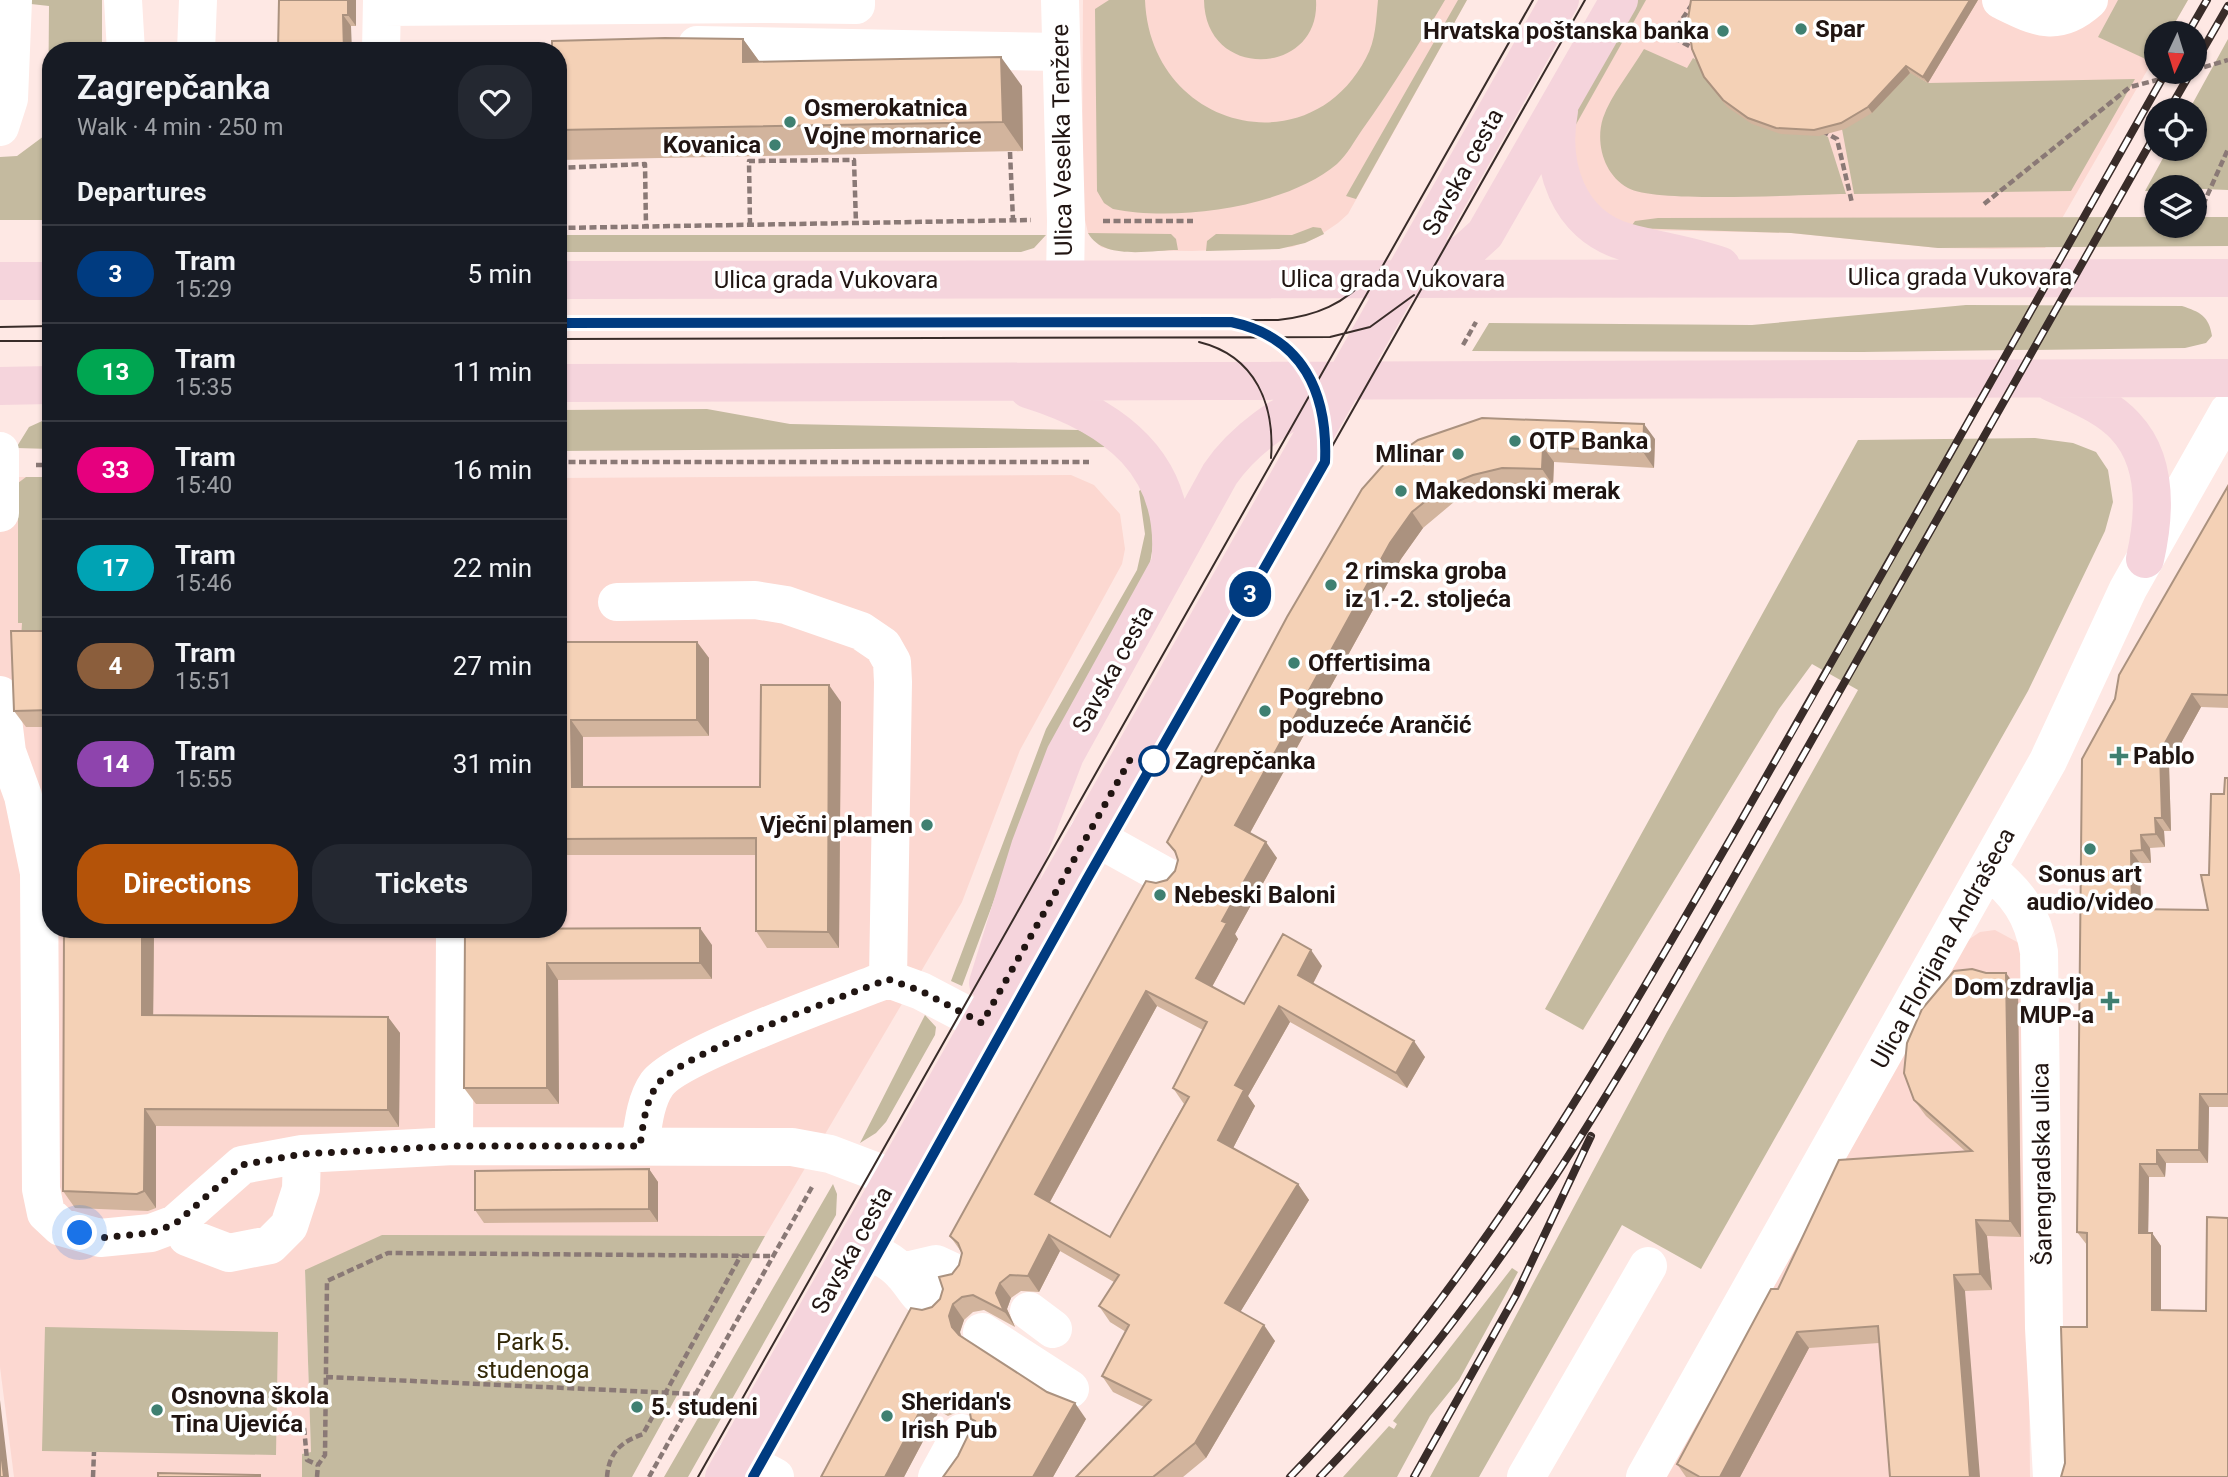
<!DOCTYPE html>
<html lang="en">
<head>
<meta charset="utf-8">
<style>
	body { margin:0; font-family:Roboto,sans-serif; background:#242831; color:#f1f3f6; height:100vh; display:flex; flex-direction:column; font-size:26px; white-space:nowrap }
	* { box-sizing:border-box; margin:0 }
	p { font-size:23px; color:#9ea1a6 }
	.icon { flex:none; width:38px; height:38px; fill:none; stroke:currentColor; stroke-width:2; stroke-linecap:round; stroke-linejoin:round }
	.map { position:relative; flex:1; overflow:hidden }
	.panel { position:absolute; left:42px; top:42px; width:525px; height:896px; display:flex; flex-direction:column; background:#171b24; border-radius:28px; box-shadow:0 2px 5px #0004 }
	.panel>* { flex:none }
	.badge { padding:0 14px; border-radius:23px; font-size:24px; line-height:46px }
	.needle { width:46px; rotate:184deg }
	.fabs { position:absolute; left:2144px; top:21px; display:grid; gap:14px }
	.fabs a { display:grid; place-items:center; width:63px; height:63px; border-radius:50%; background:#171b24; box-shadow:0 2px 5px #0004; font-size:35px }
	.you { position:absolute; width:35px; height:35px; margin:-18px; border:5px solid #fff; border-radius:50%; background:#1a73e8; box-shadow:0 0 0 10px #1a73e833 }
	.map>.badge { position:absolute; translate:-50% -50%; box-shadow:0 0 0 4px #fff }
	h2 { padding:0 35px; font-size:26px; line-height:63px }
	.round { display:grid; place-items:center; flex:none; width:74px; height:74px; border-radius:28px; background:#242831 }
	.summary { display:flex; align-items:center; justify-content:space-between; height:119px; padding:0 35px }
	h1 { font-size:33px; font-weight:700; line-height:52px }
	.primary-button { display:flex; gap:14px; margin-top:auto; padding:14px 35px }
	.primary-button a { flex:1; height:80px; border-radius:28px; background:#b45309; color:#fff; font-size:28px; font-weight:700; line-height:80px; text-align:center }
	.primary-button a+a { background:#242831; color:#f1f3f6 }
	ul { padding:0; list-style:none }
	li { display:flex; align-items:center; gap:21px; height:98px; padding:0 35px; border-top:2px solid #363941 }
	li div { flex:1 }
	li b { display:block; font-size:26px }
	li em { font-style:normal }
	li .badge { min-width:77px; font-weight:700; text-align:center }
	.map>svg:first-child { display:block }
</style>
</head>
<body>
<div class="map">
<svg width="2228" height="1477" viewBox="0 0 2228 1477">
	<rect width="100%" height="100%" fill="#fee8e4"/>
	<!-- built -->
	<path fill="#fcd8d1" d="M1083 0H1467L1348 214 1338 223 1316 238 1292 247 1192 251 1113 250 1101 247 1088 233 1082 207Z
		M1630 0H2188L2169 33H2156V55L2045 248 1992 249 1938 248 1791 233 1641 230 1613 223 1571 175 1574 102Z
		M1071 475 1094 485 1120 514 1125 549 1122 564 1020 750 962 902 765 1236 305 1270 311 1452 302 1454V1477H14L0 1367V477H51V929H558V478Z
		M1995 930 2019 943 2025 957 2030 1477H1667L1968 940 1980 932Z"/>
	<!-- green -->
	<path fill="#c4ba9f" d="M31 0H102V51H51V220H0V157L17 156 48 133 49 6 31 4Z
		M1109 0H1145C1150 128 1308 169 1366 58 1376 40 1376 20 1378 0H1445C1419 44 1392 88 1362 130 1355 140 1347 155 1337 164 1286 207 1177 222 1113 209L1104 203 1097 191 1095 9Z
		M1204 0H1316C1321 76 1205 82 1204 0Z
		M1458 0H1467L1356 199 1346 196Z
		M1630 0H1646L1565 144 1567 119Z
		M2118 0H2188L2169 33H2156V55L2152 62 2098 37Z
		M2228 39V190L2156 187V191H2145L2168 149H2194V110H2189Z
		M1644 49 1687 68 1693 58 1828 137 1846 194C1805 194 1657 204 1628 188 1604 175 1595 143 1603 118 1611 95 1631 71 1644 49Z
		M1886 58 1928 83 2135 79 2071 191 1854 194 1842 129Z
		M2156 217V226H2194L2195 217H2228V246L1938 248 1791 233 1630 228 1635 221 1658 218Z
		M1313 227 1321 228 1324 234 1305 243 1279 249 1206 251 1207 241 1216 234 1292 235Z
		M1088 233 1171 234 1176 239 1178 250C1152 250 1103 261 1088 233Z
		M558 235H1046L1034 248 1021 252H558Z
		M1966 305 2182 306C2200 312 2209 316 2212 336L2206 343 2185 348 1862 352 1472 351 1489 323 1752 325Z
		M707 409 790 424 1079 430 1110 447 558 451V410Z
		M51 417V449L16 448 29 427Z
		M2035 438 2073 443 2096 452 2108 470 2113 502 2105 531 2028 691 1701 1269 1622 1225 1479 1477H1430L1667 1032 1858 690 1812 664 1779 709 1583 1030 1545 1009 1858 440Z
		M26 477H51V640H21L22 623H18V483Z
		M1146 486 1155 534 1150 563 1052 745 962 986 951 981 1046 729 1137 570 1145 534 1139 491Z
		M925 1015 936 1027 935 1035 886 1122 876 1133 860 1143Z
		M833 1184 837 1194 836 1215 688 1477H664Z
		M382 1235 727 1236H765L632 1477H302V1454L311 1452 305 1270Z
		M1512 1268 1518 1272 1459 1380 1430 1416 1397 1477H1343L1389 1426 1394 1429 1397 1424 1393 1421Z
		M45 1327 278 1332 276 1455 42 1451Z"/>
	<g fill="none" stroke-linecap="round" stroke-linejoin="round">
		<!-- path -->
		<path stroke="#8a7976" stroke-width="4.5" stroke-dasharray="7 3.5" stroke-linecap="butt" d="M1646 23 1697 50
			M1671 36 1695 0
			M2194 70 2228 60
			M1822 131 1837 139 1852 203
			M1010 152 1013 220
			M558 168 645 164 646 227
			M1984 204 2130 87 2188 72
			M2203 205 2228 149
			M1103 221H1193
			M750 225 749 161 854 160 856 224
			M558 228 1031 220
			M1463 345 1476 322
			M558 462H1089
			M36 465H51
			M326 1377 696 1394
			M284 1427H304L307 1460 318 1465
			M93 1477 94 1452
			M317 1477 318 1465 325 1455 327 1281 388 1253 773 1256
			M607 1477C609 1452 621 1442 643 1434L741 1255
			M649 1477 812 1187"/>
		<!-- minor -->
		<path stroke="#fff" stroke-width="38" d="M123 0 126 51
			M1060 0 1066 221 1065 279
			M2001 0C2036 17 2057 29 2089 0
			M769 4 856 5V0
			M382 7 769 4V0
			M697 45 1059 52
			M196 51 198 0
			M381 51 382 0
			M0 127 9 99 13 0
			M0 451V513
			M617 602 755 600 786 605 861 631 883 646 892 662 893 682 888 979
			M0 695 7 752 23 796 39 873 41 1189 46 1213 61 1227 100 1238 151 1233 175 1224 242 1165 302 1154 454 1146 792 1147 830 1154 893 1178
			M1088 833 1167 877
			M1987 869C2017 892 2033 914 2039 952L2044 1328 2052 1477
			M454 1146 455 929
			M640 1146C643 1126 645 1101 657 1084 679 1054 846 996 888 979L921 991 982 1023
			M187 1237 229 1253 270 1245 289 1226 301 1189 302 1154
			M855 1245C871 1252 890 1259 902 1273 914 1285 916 1296 932 1304
			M902 1272 936 1264 951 1271
			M1029 1311 1053 1329
			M982 1332 1070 1389
			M735 1456 775 1477
			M937 1477 961 1433
			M1526 1477 1648 1266
			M1645 1477 2048 761 2128 589 2228 412"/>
		<!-- major -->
		<path stroke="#f5d4dc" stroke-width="38" d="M1559 111C1549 165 1567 225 1626 242 1658 251 1690 255 1721 266
			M1417 273 1464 253 1485 234 1619 0
			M558 280 2228 278
			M0 281H51
			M2051 382C2075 394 2106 405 2125 426 2158 461 2155 515 2145 559
			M558 383 2228 378
			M0 386 51 385
			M1028 389C1115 416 1181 465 1170 565
			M988 983 1030 847 1065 755 1220 474C1251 429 1297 408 1342 381
			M724 1477 1560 0"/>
		<!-- tram -->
		<path stroke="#392c29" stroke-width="2" d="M558 323 1278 320C1316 316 1345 304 1370 275
			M0 327 51 326
			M1270 335C1313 364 1328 409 1325 459
			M558 339 1330 337 1370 327 1414 295
			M0 341H51
			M1199 342C1256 356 1275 405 1271 458
			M698 1477 1533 0
			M753 1477 1087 879 1585 0"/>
		<!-- rail casing -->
		<g stroke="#392c29" stroke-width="8">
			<path id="rail" d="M2188 33 2207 0
				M2194 65 2228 6
				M2169 110 2191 72
				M1290 1477C1476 1286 1605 1055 1738 826 1882 576 2024 323 2166 72
				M1320 1477C1504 1288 1633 1054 1763 826 1894 596 2025 364 2156 133
				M1414 1477 1516 1295 1591 1136"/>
		</g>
		<!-- rail -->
		<use href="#rail" stroke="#fff" stroke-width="5" stroke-dasharray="16" stroke-linecap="butt"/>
	</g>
	<!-- wall -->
	<path fill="#d2b49d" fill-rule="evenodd" d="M279 0H356V26H351Z
		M1978 0 1928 83 1910 73 1872 113 1845 129 1819 136 1781 134 1752 124 1727 107 1708 83Z
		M743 39 759 61 1022 86 1023 151 558 160V51Z
		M1655 439 1654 468 1554 462 1553 485 1513 484 1484 490 1454 502 1423 528 1401 559 1250 833 1277 858 1235 934 1238 939 1212 987 1244 1004 1322 966 1313 984 1425 1057 1407 1088 1290 1022 1248 1096 1255 1106 1233 1148 1298 1184 1309 1200 1240 1312 1275 1341 1206 1458 1183 1477H1076L1144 1407 1113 1392 1102 1376 1126 1332 1110 1322 1099 1306 1114 1282 1060 1251 1039 1292 1021 1291 1011 1298 1007 1309 1015 1327 984 1310 973 1312 964 1320 960 1332 961 1336 1086 1419 1053 1477H943L958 1456 974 1423 971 1419 970 1413 960 1411 948 1416 939 1411 904 1477H821L922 1310 932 1307 940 1299 952 1274 959 1265 962 1253 950 1236 1156 883 1167 880 1175 871 1178 860 1177 856 1167 842 1418 440ZM1157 1006 1203 1030 1173 1088 1184 1104 1110 1237 1050 1202Z
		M2228 486V708L2201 707 2169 765 2171 831H2164L2165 847 2150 848 2151 863H2140L2141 909 2208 910 2209 875 2228 778V1107H2209L2208 1163H2166L2165 1177H2149L2148 1233H2152L2161 1246V1310L2228 1477 2065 1463 2087 1327V1245L2077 1232 2082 759Z
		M558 518 563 525V642H697L709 658V736L583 737V787H760L841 702 839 948H767L756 931V855H559L560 930 712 945V979L558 980 559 1104H476L464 1088 558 929Z
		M51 631V727H26L14 711Z
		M64 929H154L153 1015 388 1017 400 1033 399 1127 156 1126V1208L148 1211 75 1208 63 1191Z
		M2018 989 2021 1237 1987 1236 1992 1290 1965 1291 1879 1343 1809 1348 1740 1477H1686L1677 1464 1778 1289 1965 1151 1926 1116 1914 1100Z
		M649 1169 658 1182V1222L484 1223 475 1210Z"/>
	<!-- shaded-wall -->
	<path fill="#ab927f" d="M348 0H356V26L348 15Z
		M1970 0H1978L1928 83 1923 77Z
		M343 15 351 26 352 51H344Z
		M743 39 764 68 743 62Z
		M1001 57 1022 86 1023 151 1003 122Z
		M1906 66 1910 73 1872 113 1868 107Z
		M1644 424 1655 439 1654 468 1643 452Z
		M1543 447 1554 462 1553 485 1542 469Z
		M1412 512 1423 528 1401 559 1246 840 1235 825 1390 543Z
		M558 518 563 525 564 659 558 651Z
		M697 642 709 658V736L697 720Z
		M829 685 841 702 839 948 828 932Z
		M2192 694 2201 707 2169 765 2171 831 2162 818 2160 752Z
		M571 720 583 737V803L572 787Z
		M2155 818 2164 831 2165 847 2156 834Z
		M2141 835 2150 848 2151 863 2142 850Z
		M1266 842 1277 858 1235 934 1238 939 1208 994 1196 978 1222 921Z
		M2131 851 2140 863 2141 922 2132 909Z
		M558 854 559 855 560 946 558 929Z
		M700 928 712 945V979L700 963Z
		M142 929H154L153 1032 142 1015Z
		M1311 950 1322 966 1309 991 1298 975Z
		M547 963 558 980 559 1104 547 1088Z
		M2006 973 2018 989 2021 1237 2010 1221Z
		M1146 991 1157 1006 1046 1209 1035 1194Z
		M1279 1006 1290 1022 1248 1096 1255 1106 1229 1156 1218 1140 1235 1085Z
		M388 1017 400 1033 399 1127 388 1110Z
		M1414 1041 1425 1057 1407 1088 1396 1073Z
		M2200 1094 2209 1107 2208 1163 2199 1150Z
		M145 1109 156 1126V1208L144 1191Z
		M2157 1150 2166 1163 2165 1177 2157 1164Z
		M2140 1164 2149 1177 2148 1245 2139 1233Z
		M649 1169 658 1182V1222L649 1209Z
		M1298 1184 1309 1200 1236 1319 1225 1303Z
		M1976 1220 1987 1236 1992 1290 1980 1274Z
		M2152 1233 2161 1246V1323L2152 1310Z
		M1049 1235 1060 1251 1039 1292 1028 1276Z
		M1954 1275 1965 1291 1980 1477H1970Z
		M1000 1283 1011 1298 1007 1309 1015 1327 1004 1311 996 1293Z
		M953 1304 964 1320 960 1332 963 1343 952 1327 949 1316Z
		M1264 1325 1275 1341 1206 1458 1195 1443Z
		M1797 1332 1809 1348 1740 1477H1720Z
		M928 1396 939 1411 904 1477H885Z
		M0 1400 9 1477H4L0 1444Z
		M1075 1403 1086 1419 1053 1477H1033Z"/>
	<!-- building -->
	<path fill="#f4d1b6" stroke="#ab927f" stroke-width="2" fill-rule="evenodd" d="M279 0H348V15H343L344 51H278Z
		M1691 0H1970L1923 77 1906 66 1868 107 1841 123 1814 130 1776 128 1748 118 1723 100 1704 77 1692 49 1688 19Z
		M665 38 743 39V62L1001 57 1003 122 558 130V51H552V41Z
		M1482 418 1644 424 1643 452 1543 447 1542 469 1502 468 1473 475 1443 487 1412 512 1390 543 1235 825 1266 842 1222 921 1227 923 1196 978 1244 1004 1283 934 1311 950 1298 975 1414 1041 1396 1073 1279 1006 1235 1085 1244 1090 1218 1140 1298 1184 1225 1303 1264 1325 1195 1443 1153 1477H1076L1151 1400 1102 1376 1129 1325 1099 1306 1119 1275 1049 1235 1028 1276 1010 1275 1000 1283 996 1293 1004 1311 973 1295 962 1297 953 1304 949 1316 952 1327 959 1335 1047 1392 1075 1403 1033 1477H943L958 1456 975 1421 971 1419 969 1407 960 1398 949 1396 937 1400 928 1396 885 1477H821L911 1308 922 1310 932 1307 940 1299 943 1289 939 1277 952 1274 959 1265 962 1253 958 1243 950 1236 1146 881 1156 883 1167 880 1175 871 1178 860 1175 851 1167 842 1287 617 1362 489 1385 463 1418 440ZM1146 991 1207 1022 1173 1088 1189 1097 1110 1237 1035 1194Z
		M2228 486V695L2192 694 2160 752 2162 818H2155L2156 834 2141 835 2142 850 2131 851 2132 909 2208 910 2201 875H2209L2211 794H2224L2225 778H2228V1094H2200L2199 1150H2157V1164H2140L2139 1233H2152V1310L2206 1311 2207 1217 2228 1218V1477H2061L2065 1463 2061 1327H2087V1233L2077 1232 2082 759 2115 699 2119 675Z
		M11 631H51V710L14 711Z
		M558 642H697V720H571L572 787H760L761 685H829L828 932 756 931V838L558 839Z
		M700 928V963H547V1088H464L465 929Z
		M64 929H142V1015L388 1017V1110L145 1109 144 1191 137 1194 63 1191Z
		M1972 969 1986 973H2006L2010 1221 1976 1220 1980 1274 1954 1275 1970 1477H1890L1878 1326 1797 1332 1720 1477H1700L1677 1464 1771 1289H1778L1839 1160 1972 1151 1914 1100 1904 1073 1907 1043 1922 1009 1954 971Z
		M649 1169V1209L475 1210V1171Z
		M0 1444 4 1477H0Z
		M158 1473 260 1475V1477H158Z"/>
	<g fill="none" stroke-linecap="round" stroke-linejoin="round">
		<!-- line casing -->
		<g stroke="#fff" stroke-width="16">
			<path id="line" d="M558 323 1231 322C1303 337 1328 393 1325 462L1087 879 753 1477"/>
		</g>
		<!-- line -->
		<use href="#line" stroke="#003b80" stroke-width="10"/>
		<!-- walk -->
		<path stroke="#211512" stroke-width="7" stroke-dasharray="0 12.6" d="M80 1233 100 1238 151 1233 175 1224 242 1165 302 1154 454 1146H640C643 1126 645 1101 658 1084 679 1054 846 996 888 979L921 991 982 1023 1130 760 1154 761"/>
	</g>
	<!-- markers -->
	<g fill="#3f8071" stroke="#fff" stroke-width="2.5">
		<circle cx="1801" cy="29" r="7"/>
		<circle cx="1723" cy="31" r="7"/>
		<circle cx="790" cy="122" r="7"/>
		<circle cx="775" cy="145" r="7"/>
		<circle cx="1515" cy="441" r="7"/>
		<circle cx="1458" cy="454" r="7"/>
		<circle cx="1401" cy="491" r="7"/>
		<circle cx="1331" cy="585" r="7"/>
		<circle cx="1294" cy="663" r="7"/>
		<circle cx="1265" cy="711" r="7"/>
		<path d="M2115.5 745.5h7v7h7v7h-7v7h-7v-7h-7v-7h7z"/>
		<circle cx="927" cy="825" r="7"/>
		<circle cx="2090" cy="849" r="7"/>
		<circle cx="1160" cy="895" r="7"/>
		<path d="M2106.5 990.5h7v7h7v7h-7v7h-7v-7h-7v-7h7z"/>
		<circle cx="637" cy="1407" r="7"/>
		<circle cx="157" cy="1410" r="7"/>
		<circle cx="887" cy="1416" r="7"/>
	</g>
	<circle fill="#fff" stroke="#003b80" stroke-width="3.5" cx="1154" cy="761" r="14"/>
	<g text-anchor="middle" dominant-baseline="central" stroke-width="7" stroke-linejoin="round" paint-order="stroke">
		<!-- poi labels -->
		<g font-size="24" font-weight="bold" fill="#211512" stroke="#fff" text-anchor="start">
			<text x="1815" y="29">Spar</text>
			<text x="1709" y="31" text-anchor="end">Hrvatska poštanska banka</text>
			<text x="804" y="108">Osmerokatnica<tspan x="804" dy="28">Vojne mornarice</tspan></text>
			<text x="761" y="145" text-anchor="end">Kovanica</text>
			<text x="1529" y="441">OTP Banka</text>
			<text x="1444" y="454" text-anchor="end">Mlinar</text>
			<text x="1415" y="491">Makedonski merak</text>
			<text x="1345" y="571">2 rimska groba<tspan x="1345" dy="28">iz 1.-2. stoljeća</tspan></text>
			<text x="1308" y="663">Offertisima</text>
			<text x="1279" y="697">Pogrebno<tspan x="1279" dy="28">poduzeće Arančić</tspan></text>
			<text x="2133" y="756">Pablo</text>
			<text x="913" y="825" text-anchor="end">Vječni plamen</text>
			<text x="2090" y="874" text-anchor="middle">Sonus art<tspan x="2090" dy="28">audio/video</tspan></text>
			<text x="1174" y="895">Nebeski Baloni</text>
			<text x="2094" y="987" text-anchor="end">Dom zdravlja<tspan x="2094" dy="28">MUP-a</tspan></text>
			<text x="171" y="1396">Osnovna škola<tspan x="171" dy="28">Tina Ujevića</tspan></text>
			<text x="901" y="1402">Sheridan's<tspan x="901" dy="28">Irish Pub</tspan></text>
			<text x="651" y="1407">5. studeni</text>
		</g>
		<!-- street labels -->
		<g font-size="24" fill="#211512" stroke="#fff">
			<text transform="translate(1062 140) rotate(-91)">Ulica Veselka Tenžere</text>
			<text transform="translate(1463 172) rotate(-61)">Savska cesta</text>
			<text x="1960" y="277">Ulica grada Vukovara</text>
			<text x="1393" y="279">Ulica grada Vukovara</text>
			<text x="826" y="280">Ulica grada Vukovara</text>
			<text transform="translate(1113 669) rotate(-61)">Savska cesta</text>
			<text transform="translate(1943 948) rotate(-61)">Ulica Florijana Andrašeca</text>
			<text transform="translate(2042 1164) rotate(-91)">Šarengradska ulica</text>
			<text transform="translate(852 1250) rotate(-61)">Savska cesta</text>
		</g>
		<!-- stop labels -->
		<g font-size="24" font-weight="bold" fill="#211512" stroke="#fff" text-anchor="start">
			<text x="1175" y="761">Zagrepčanka</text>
		</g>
		<!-- park labels -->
		<g font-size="24" fill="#332807" stroke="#fff">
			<text x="533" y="1342">Park 5.<tspan x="533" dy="28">studenoga</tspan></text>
		</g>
	</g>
</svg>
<div class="fabs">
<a><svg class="needle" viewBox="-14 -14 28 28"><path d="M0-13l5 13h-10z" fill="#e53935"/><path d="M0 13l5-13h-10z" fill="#9ea1a6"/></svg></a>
<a><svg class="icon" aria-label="locate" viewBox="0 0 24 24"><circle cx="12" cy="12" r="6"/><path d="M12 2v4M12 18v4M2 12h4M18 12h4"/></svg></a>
<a><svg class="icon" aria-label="layers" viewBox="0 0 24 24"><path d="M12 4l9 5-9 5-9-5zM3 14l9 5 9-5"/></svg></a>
</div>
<div class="you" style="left:80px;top:1233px"></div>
<b class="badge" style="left:1250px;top:594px;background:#003b80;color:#fff">3</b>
<section class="panel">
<div class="summary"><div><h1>Zagrepčanka</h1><p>Walk · 4 min · 250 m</p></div><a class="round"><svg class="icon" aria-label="heart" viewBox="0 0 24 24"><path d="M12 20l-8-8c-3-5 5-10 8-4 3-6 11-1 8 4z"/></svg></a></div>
<h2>Departures</h2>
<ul>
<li><span class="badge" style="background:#003b80;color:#fff">3</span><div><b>Tram</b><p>15:29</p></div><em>5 min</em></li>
<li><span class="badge" style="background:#00a651;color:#fff">13</span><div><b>Tram</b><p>15:35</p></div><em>11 min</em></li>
<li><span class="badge" style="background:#e6007e;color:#fff">33</span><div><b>Tram</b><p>15:40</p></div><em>16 min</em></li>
<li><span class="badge" style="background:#00a3b4;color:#fff">17</span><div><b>Tram</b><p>15:46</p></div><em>22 min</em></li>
<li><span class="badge" style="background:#8b5e3c;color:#fff">4</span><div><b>Tram</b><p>15:51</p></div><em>27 min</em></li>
<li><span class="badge" style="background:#8e44ad;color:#fff">14</span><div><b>Tram</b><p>15:55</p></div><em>31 min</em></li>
</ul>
<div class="primary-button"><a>Directions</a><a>Tickets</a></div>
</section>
</div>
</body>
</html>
